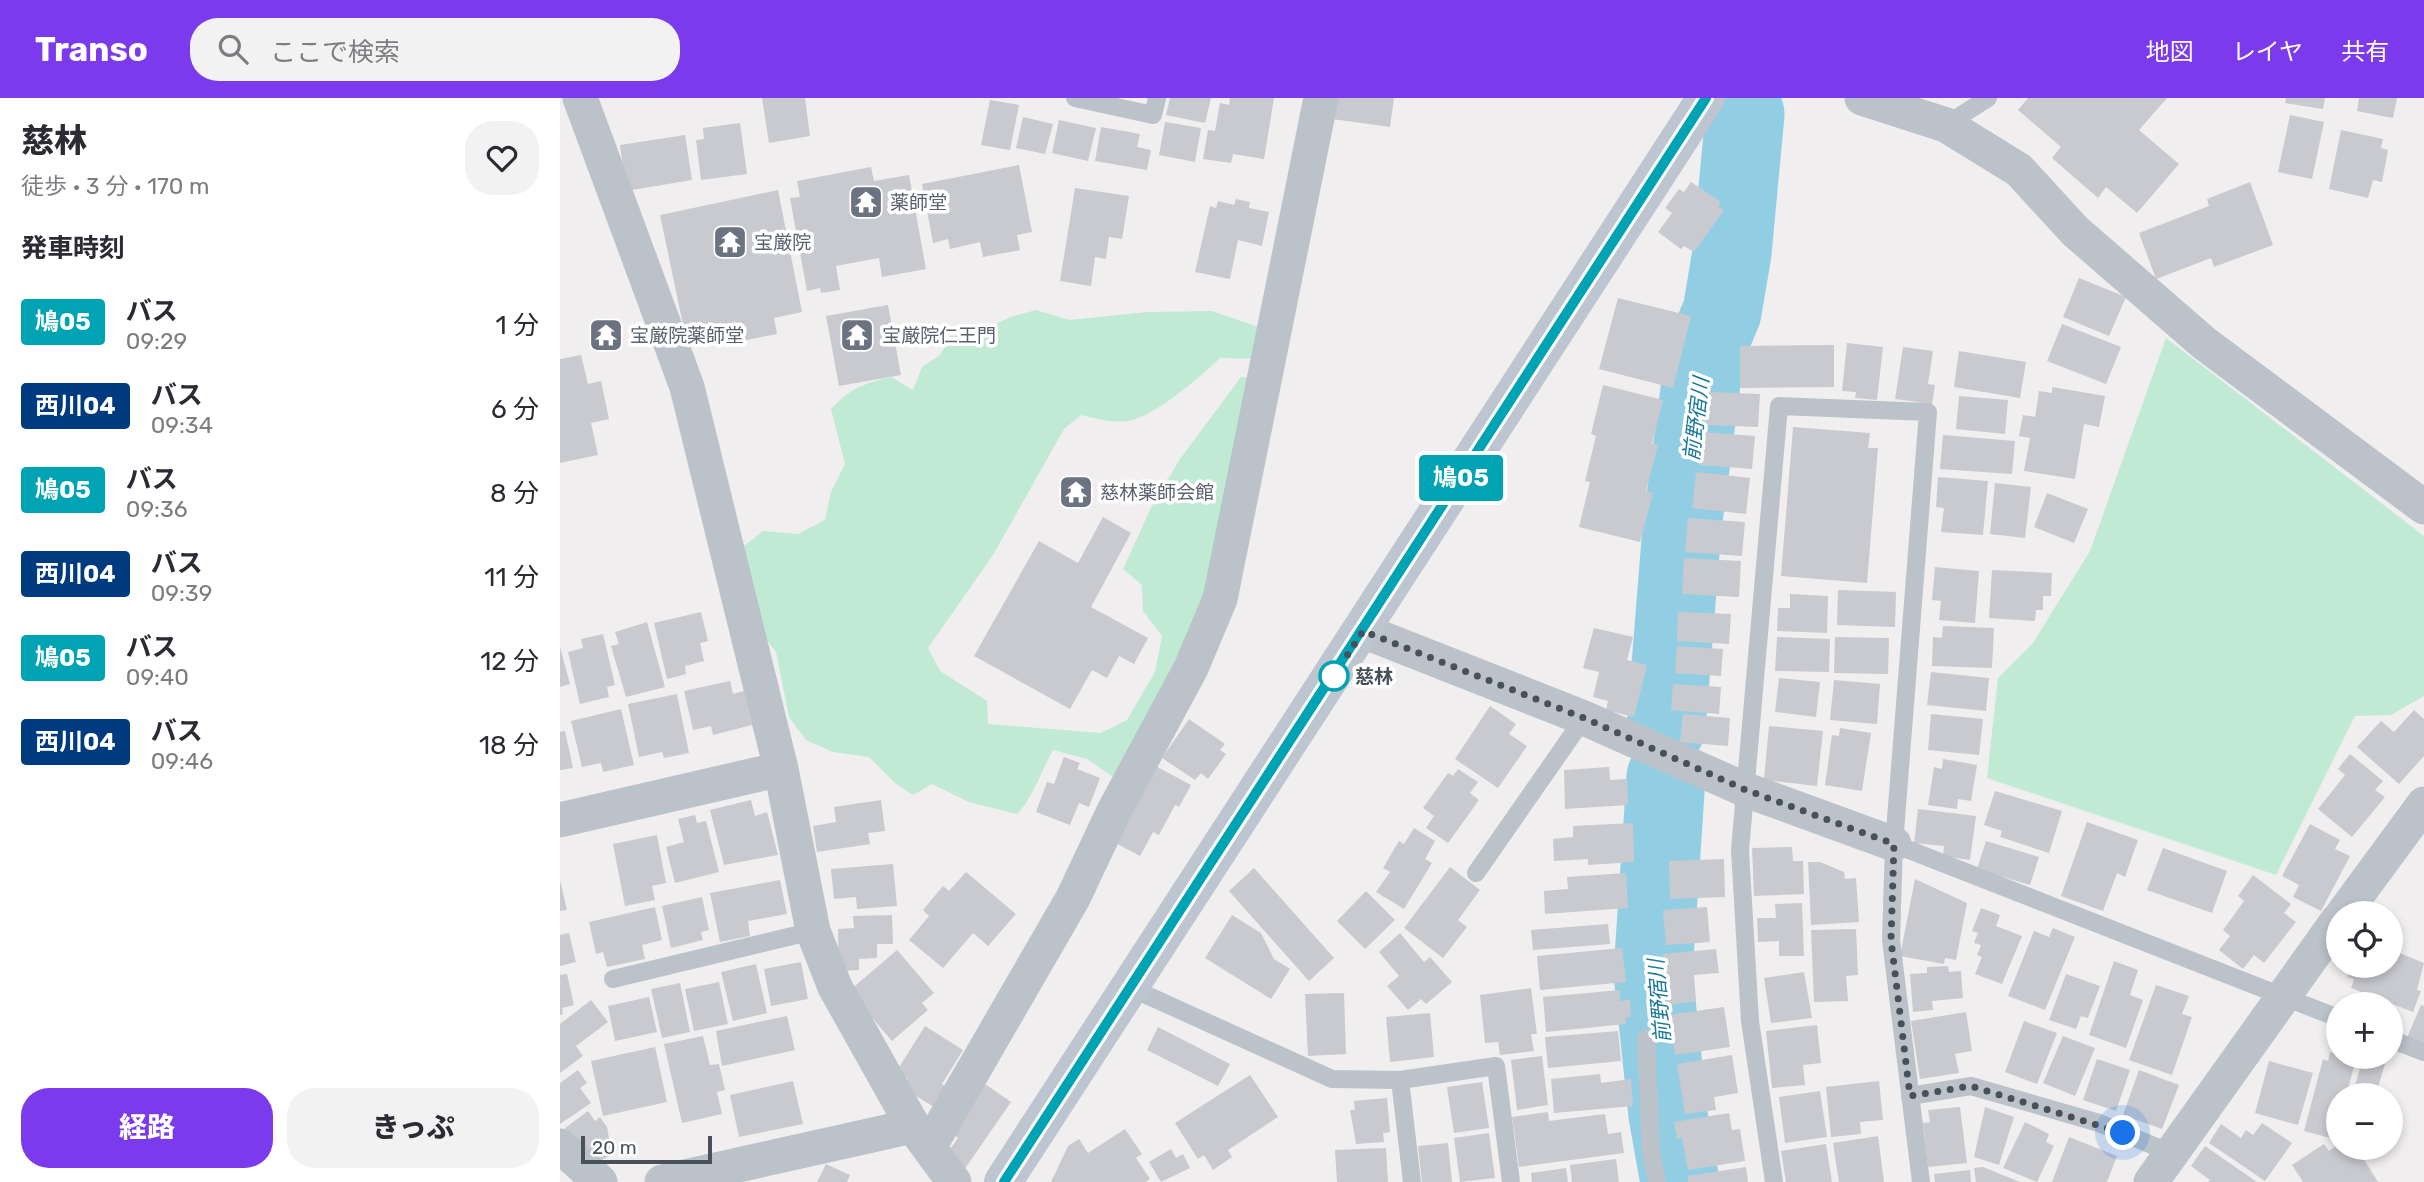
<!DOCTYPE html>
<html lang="ja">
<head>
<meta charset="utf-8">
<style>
	body { margin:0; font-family:Rubik,"Noto Sans JP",sans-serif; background:#f2f2f3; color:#2b2b33; height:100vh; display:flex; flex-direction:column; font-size:26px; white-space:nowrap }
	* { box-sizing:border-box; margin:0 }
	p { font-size:23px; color:#7c7c81 }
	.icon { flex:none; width:38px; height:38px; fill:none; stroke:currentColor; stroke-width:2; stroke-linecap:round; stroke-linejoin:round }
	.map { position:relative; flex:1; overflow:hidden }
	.details { display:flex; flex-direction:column; background:#fff; width:560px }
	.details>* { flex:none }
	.badge { padding:0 14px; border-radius:5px; font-size:24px; line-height:46px }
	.buttons { position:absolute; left:1766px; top:803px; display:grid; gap:14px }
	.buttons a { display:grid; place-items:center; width:77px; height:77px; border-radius:50%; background:#fff; box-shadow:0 4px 10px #0003; font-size:35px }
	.scale { position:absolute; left:21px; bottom:18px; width:131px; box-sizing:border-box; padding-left:7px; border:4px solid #485059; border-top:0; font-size:19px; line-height:24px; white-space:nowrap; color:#485059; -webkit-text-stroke:5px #fff; paint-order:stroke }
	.you { position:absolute; width:35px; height:35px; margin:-18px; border:5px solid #fff; border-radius:50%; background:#1a73e8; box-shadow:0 0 0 10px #1a73e833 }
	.map>.badge { position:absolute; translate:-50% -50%; box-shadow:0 0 0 4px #fff }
	h2 { padding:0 21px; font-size:26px; line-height:63px }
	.round { display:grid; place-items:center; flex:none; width:74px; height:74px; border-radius:28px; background:#f2f2f3 }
	.overview { display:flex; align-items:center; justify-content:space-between; height:119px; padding:0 21px }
	h1 { font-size:33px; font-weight:800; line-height:52px }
	.button { display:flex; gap:14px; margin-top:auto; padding:14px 21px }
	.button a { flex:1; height:80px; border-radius:28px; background:#7c3aed; color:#fff; font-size:28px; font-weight:800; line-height:80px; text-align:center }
	.button a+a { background:#f2f2f3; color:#2b2b33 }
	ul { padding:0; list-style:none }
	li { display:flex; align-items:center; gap:21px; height:84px; padding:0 21px }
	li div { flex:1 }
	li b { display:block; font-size:26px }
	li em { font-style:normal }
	li .badge { min-width:77px; font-weight:700; text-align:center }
	header { display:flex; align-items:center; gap:42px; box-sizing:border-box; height:98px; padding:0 35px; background:#7c3aed; color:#fff }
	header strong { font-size:33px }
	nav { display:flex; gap:38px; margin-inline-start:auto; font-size:24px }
	.search { width:490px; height:63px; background:#f2f2f3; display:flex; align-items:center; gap:18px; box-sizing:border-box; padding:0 24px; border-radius:28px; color:#7c7c81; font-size:26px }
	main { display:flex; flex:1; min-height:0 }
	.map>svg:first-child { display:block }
</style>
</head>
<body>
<header>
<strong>Transo</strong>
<div class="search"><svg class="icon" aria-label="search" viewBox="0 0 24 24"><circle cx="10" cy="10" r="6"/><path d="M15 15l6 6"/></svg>ここで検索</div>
<nav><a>地図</a><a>レイヤ</a><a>共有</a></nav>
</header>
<main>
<section class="details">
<div class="overview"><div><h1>慈林</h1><p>徒歩 · 3 分 · 170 m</p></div><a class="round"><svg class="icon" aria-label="heart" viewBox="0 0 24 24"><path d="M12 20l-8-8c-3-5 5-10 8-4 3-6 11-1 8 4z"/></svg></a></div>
<h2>発車時刻</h2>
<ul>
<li><span class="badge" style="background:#00a3b4;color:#fff">鳩05</span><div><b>バス</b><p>09:29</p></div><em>1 分</em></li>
<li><span class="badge" style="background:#003b80;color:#fff">西川04</span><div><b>バス</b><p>09:34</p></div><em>6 分</em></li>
<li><span class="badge" style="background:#00a3b4;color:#fff">鳩05</span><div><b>バス</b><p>09:36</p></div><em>8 分</em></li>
<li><span class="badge" style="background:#003b80;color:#fff">西川04</span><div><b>バス</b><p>09:39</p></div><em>11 分</em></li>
<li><span class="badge" style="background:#00a3b4;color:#fff">鳩05</span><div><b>バス</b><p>09:40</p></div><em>12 分</em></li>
<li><span class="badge" style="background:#003b80;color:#fff">西川04</span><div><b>バス</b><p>09:46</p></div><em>18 分</em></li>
</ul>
<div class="button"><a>経路</a><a>きっぷ</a></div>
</section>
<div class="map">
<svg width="1864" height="1084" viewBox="0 0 1864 1084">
	<rect width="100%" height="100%" fill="#f0eeee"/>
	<!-- green -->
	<path fill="#c0ead3" d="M476 212 509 222 588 214 652 213 704 231 701 261 660 260C640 279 601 313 575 321 558 327 538 321 521 317L504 331 433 457 368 550 380 573 427 603 428 626 541 635 567 622 595 574 602 538 583 513 582 487 563 471 590 412 620 361 681 279 696 280 645 511 555 680 527 661 493 652C481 673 473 700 457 716L409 704 372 686 353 697 335 685 309 659 273 654 246 642 229 619 216 554 198 531 184 448 203 433 238 436 265 422 271 394 285 366 271 311C289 291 305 285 331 279L353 292 362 269 380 257 391 238 419 235 450 219Z
		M1606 240 1864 438V598L1831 617 1795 618 1716 777 1427 680 1438 580 1473 545 1530 453Z"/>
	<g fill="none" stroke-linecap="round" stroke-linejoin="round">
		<!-- river -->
		<path stroke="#92cee3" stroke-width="79" d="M1106 630 1122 430 1145 254 1162 214 1172 155 1185 16
			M1106 679 1093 875 1108 1017 1120 1084"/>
	</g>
	<!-- building -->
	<path fill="#c9cad0" d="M202 0H245L250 38 209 45Z
		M610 0H651L645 25 606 17Z
		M670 0H714L704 61 673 56 671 65 643 61 648 32 655 33 660 5 669 7Z
		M775 0H834L830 29 772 21Z
		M1468 0H1607L1579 32 1619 66 1577 115 1546 89 1538 100 1492 60 1501 49 1458 12Z
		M1726 0H1765L1763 11 1725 5Z
		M1799 0H1837L1833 20 1797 13Z
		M430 2 459 7 450 52 421 47Z
		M1730 17 1764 24 1752 81 1718 74Z
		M463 19 493 26 485 56 456 50Z
		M499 22 536 30 528 63 492 55Z
		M605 24 641 30 635 64 599 57Z
		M180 25 187 76 141 82 136 42 144 41 143 30Z
		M541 29 580 36 577 49 591 52 587 72 535 63Z
		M1781 32 1823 41 1821 50 1828 52 1822 84 1813 82 1808 100 1769 91Z
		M125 37 132 82 66 93 60 47Z
		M459 67 472 134 457 137 460 152 423 159 420 144 390 151 388 141 373 145 362 86Z
		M311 69 314 83 349 77 366 171 322 179 319 160 276 168 280 192 261 195 260 190 247 193 230 100 240 99 237 83Z
		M1131 84 1161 104 1158 109 1164 112 1134 154 1124 148 1121 151 1098 134 1112 115 1105 110 1119 91 1124 94Z
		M1690 84 1713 147 1654 169 1651 160 1596 181 1579 135 1649 108 1647 101Z
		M515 90 569 98 562 141 549 139 546 161 535 159 531 188 500 183Z
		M218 92 242 214 214 220 217 236 156 248 152 230 125 236 100 117Z
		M676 101 690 104 689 110 709 114 702 148 678 142 670 181 635 174 650 108 656 110 658 103 674 107Z
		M1519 180 1566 199 1549 238 1503 219Z
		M1058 200 1131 218 1113 290 1039 271Z
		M328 207 341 277 279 288 266 218Z
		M1502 226 1561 249 1546 286 1487 263Z
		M1287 245 1323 249 1317 302 1295 300 1296 294 1282 293Z
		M1274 247V289L1180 290V248Z
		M1343 249 1373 253 1368 286 1375 287 1372 306 1335 301Z
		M1399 253 1466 264 1460 300 1394 289Z
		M21 257 28 286 41 283 49 321 31 325 38 357 0 365V261Z
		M1043 287 1103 302 1092 346 1098 347 1086 393 1093 395 1080 444 1019 429 1030 384 1025 383 1036 338 1031 336Z
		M1492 289 1545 298 1539 329 1524 326 1515 381 1464 373 1470 340 1459 338 1463 317 1475 319 1479 293 1492 295Z
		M1148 294 1200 296 1198 329 1147 327Z
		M1399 298 1448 302 1445 336 1396 331Z
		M1233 329 1310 335 1308 350H1318L1307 485 1221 478Z
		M1142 334 1195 338 1192 371 1140 367Z
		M1383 337 1455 343 1452 376 1380 371Z
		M1136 374 1190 380 1186 416 1132 410Z
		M1378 379 1428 383 1423 437 1381 434 1384 410 1376 409Z
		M1435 385 1471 389 1465 440 1430 436Z
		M1487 395 1528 411 1514 445 1474 429Z
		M543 419 571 435 531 509 588 540 574 566 559 558 547 580 532 572 510 611 414 558 479 443 518 465Z
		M1128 420 1185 424 1182 458 1125 454Z
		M1124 460 1181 463 1179 499 1122 496Z
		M1375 469 1419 473 1415 525 1379 522 1381 503 1372 502Z
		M1432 472 1492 475 1491 498H1483V512H1476L1475 523 1429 520Z
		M1278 492 1336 494 1335 529 1277 527Z
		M1230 496 1268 498 1267 535 1217 533 1218 510H1230Z
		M141 514 148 543 140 545 144 563 125 568 126 576 107 581 94 525Z
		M1118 514 1171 516 1169 546 1117 543Z
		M87 524 105 589 66 599 51 548 59 546 55 534Z
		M1383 528 1434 530 1432 570 1372 568 1373 539 1382 540Z
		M1034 530 1073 539 1067 562 1087 567 1074 619 1046 612 1048 603 1033 599 1039 574 1023 570Z
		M43 536 55 587 47 589 49 599 20 606 8 554 23 550 21 541Z
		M1217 539 1270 541 1269 574 1215 573Z
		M1275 539 1329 540 1328 576 1274 575Z
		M1117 548 1163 551 1161 578 1115 575Z
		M0 549 10 586 0 589Z
		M1371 574 1429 580 1426 613 1367 607Z
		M1219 580 1260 584 1256 619 1215 614Z
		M1274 582 1320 586 1317 626 1270 622Z
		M170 583 173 596 184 593 192 627 153 637 151 628 133 632 124 593Z
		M1113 586 1161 589 1159 616 1111 612Z
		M117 596 129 655 104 660 102 654 79 659 68 606Z
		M930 608 956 626 949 636 967 648 938 690 895 661Z
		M61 611 74 667 43 674 41 665 22 669 11 623Z
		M1854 612 1864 621V658L1839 686 1797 649 1821 623 1834 634Z
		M1123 616 1170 620 1168 648 1120 644Z
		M1371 616 1423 621 1419 657 1368 652Z
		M629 621 665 646 660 652 666 656 648 681 641 675 635 682 602 660Z
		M1209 628 1263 633 1257 688 1204 682Z
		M1280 630 1311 635 1302 693 1265 687 1272 637 1279 638Z
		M5 633 13 670 0 672V634Z
		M1790 656 1823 683 1815 692 1825 699 1792 739 1758 711 1785 677 1778 671Z
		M504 659 520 665 517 671 540 680 529 709 519 705 510 727 476 714 487 684 494 686Z
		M1383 661 1417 667 1411 703 1398 701 1397 711 1368 707 1374 669 1382 671Z
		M590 665 631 687 619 709 615 707 599 737 593 734 580 758 550 742Z
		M1049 669 1050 682 1067 681 1068 707 1005 711 1004 672Z
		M898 671 918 684 910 695 919 702 888 745 866 730 874 718 863 710 888 675 893 678Z
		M1435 693 1502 713 1489 755 1440 739 1442 733 1424 727Z
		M191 702 195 718 207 714 218 757 164 767 150 712Z
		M321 702 325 733 308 735 310 746 257 754 253 728 276 724 274 709Z
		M1358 711 1416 718 1410 762 1383 758 1384 748 1354 745Z
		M135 717 137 725 146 723 159 774 115 785 106 749 124 744 118 721Z
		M1527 724 1578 742 1565 779 1557 775 1543 813 1501 798Z
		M1073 725 1074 764 1028 767V761L994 763 993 741 1013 739V728Z
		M1750 726 1780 742 1775 751 1790 758 1761 813 1733 799 1739 787 1722 778Z
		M854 730 875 743 865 761 872 765 844 811 816 794 830 774 823 770 839 743 844 746Z
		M97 737 106 785 92 788 95 802 65 808 53 746Z
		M1426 743 1479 759 1470 787 1417 771Z
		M1232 749 1233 763H1243L1244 796 1194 798 1192 750Z
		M1603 750 1667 773 1652 815 1587 792Z
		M1164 761 1165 799 1110 801 1109 763Z
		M1248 764H1260L1284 774 1285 781 1296 780 1299 824 1251 827Z
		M333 766 337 808 297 811 296 799 274 801 271 771Z
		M890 769 920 792 898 822 907 829 883 860 844 830Z
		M694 770 774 860 749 883 669 793Z
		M406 774 456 816 428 848 413 835 383 870 349 842 369 818 363 812 383 788 389 793Z
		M1066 775 1068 810 985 816 984 793 1008 791 1007 779Z
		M1693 777 1731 806 1724 815 1736 824 1704 865 1694 857 1683 871 1659 852 1670 838 1663 832 1684 803 1678 798Z
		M1355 781 1407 805 1396 862 1385 860 1384 866 1340 858Z
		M0 782 7 812 0 813Z
		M220 782 227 816 188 823 190 838 160 844 150 795Z
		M806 793 835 822 805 851 777 823Z
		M142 799 149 832 141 834 143 842 111 850 102 808Z
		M1242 805 1244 858H1219V843L1198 844 1197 820H1216L1215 806Z
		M95 809 102 842 82 847 85 861 47 869 43 854 36 856 29 824Z
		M1147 809 1150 844 1106 847 1103 812Z
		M1421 810 1440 817 1436 828 1462 838 1442 886 1415 876 1422 859 1417 857 1421 847 1414 845 1418 835 1412 833Z
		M332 817 333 846H317V860L299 861V872L279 873 278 831 294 830 293 818Z
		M672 817 701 835 714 861 730 871 711 901 645 860Z
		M1048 826 1050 846 973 852 971 832Z
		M1493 830 1515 839 1485 912 1448 898 1474 833 1489 839Z
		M1296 831 1298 877 1286 878 1288 903 1254 904 1251 832Z
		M9 835 16 864 0 868V837Z
		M840 835 864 864 870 859 892 884 866 906 861 901 848 912 827 888 839 878 819 854Z
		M1062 850 1066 884 980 892 977 858Z
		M1156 851 1159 875 1134 877 1136 903 1108 907 1103 856Z
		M1830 851 1864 865 1857 892 1861 893 1853 914 1791 890 1794 881 1787 879 1791 868H1830Z
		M337 852 374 895 362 905 368 912 332 943 289 893Z
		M1554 863 1578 872 1570 897 1583 902 1566 950 1529 937Z
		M241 864 248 901 211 908 204 871Z
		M196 866 207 915 173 923 161 874Z
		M1388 868 1389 874 1401 873 1403 900 1372 903 1373 912 1353 914 1350 876 1367 875V869Z
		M1244 874 1252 920 1211 925 1204 880Z
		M7 876 14 907 2 910 3 916 0 917V877Z
		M1506 876 1540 888 1528 920 1521 918 1516 931 1489 922Z
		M159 884 168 926 134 933 125 891Z
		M120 885 130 934 102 940 91 891Z
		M1596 887 1629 898 1622 916 1632 919 1612 977 1569 962Z
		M971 890 977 936H971L974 953 940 957 938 944 925 945 920 897Z
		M1060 892V903L1070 902 1071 919 1065 920 1066 926 986 934 983 899Z
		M784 895 786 956 748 958 745 896Z
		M89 899 97 934 55 943 48 908Z
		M31 902 48 924 16 948 23 958 0 975V926Z
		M1861 907 1864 908V947L1847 940Z
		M1164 909 1170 949 1115 957 1109 917Z
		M1406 914 1412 953 1395 956 1399 975 1360 981 1351 923Z
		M870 915 874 959 830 964 826 919Z
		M227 918 235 952 162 968 156 933Z
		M1464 923 1497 935 1477 986 1445 974Z
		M1257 927 1261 965 1243 967 1245 987 1212 990 1206 933Z
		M365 928 403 952 382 986 386 989 374 1009 343 990 348 981 336 974Z
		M598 929 670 966 658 988 587 952Z
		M1058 933 1061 963 988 970 985 939Z
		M143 938 150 967 159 966 165 992 157 994 162 1016 122 1025 104 946Z
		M1503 938 1535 950 1515 998 1483 985Z
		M95 949 107 1004 43 1018 31 963Z
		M1770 954 1796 961 1786 998H1778V1025L1774 1041 1744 1033 1763 961 1768 963Z
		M1172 957 1178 995 1154 999 1156 1012 1125 1016 1117 966Z
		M982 958 988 1007 957 1012 951 962Z
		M1803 960 1825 966 1817 993 1829 998H1792Z
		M1537 961 1570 972 1556 1013 1523 1002Z
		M1709 963 1753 975 1738 1027 1695 1015Z
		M18 972 27 985 20 990 31 1005 0 1026V985Z
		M1579 972 1619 987 1602 1031 1563 1017Z
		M1040 976 1041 985 1071 981 1073 1008 994 1015 991 981Z
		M690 977 718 1019 668 1052 672 1059 653 1072 644 1057 638 1061 615 1025Z
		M233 983 243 1026 179 1039 170 997Z
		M1319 983 1323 1022 1300 1024 1301 1036 1271 1039 1266 989Z
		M922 984 929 1030 894 1035 887 989Z
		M425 986 451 1004 404 1072 385 1058 398 1040 394 1037Z
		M1260 993 1267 1039 1225 1045 1219 999Z
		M827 1000 830 1034 823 1035 824 1044 796 1046 790 1012H795L794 1003Z
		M1400 1009 1407 1065 1368 1069 1363 1025 1370 1024 1368 1012Z
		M1425 1009 1454 1019 1439 1067 1414 1059Z
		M28 1013 35 1023 40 1019 47 1029 52 1057 31 1067 5 1030Z
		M988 1014 989 1023 1045 1016 1048 1036 1061 1034 1064 1055 959 1069 952 1019Z
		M1169 1015 1172 1032 1180 1031 1185 1063 1128 1072 1122 1040 1117 1041 1114 1024Z
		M1465 1024 1489 1036 1486 1044 1494 1048 1477 1084 1443 1070Z
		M1702 1025 1732 1045 1705 1083 1649 1045 1661 1026 1681 1040 1686 1032 1693 1037Z
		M565 1031 582 1056 576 1060 590 1081 586 1084H491L508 1048 519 1041 528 1055Z
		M929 1035 935 1080 900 1084 894 1040Z
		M1318 1038 1324 1084H1279L1273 1045Z
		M1509 1039 1557 1058 1547 1084H1492Z
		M888 1045 892 1084H862L858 1048Z
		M1266 1046 1272 1084H1226L1221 1053Z
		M1764 1046 1769 1053 1778 1047V1050L1798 1052 1818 1084H1743L1732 1067Z
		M1645 1048 1697 1084H1648L1650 1082 1631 1068Z
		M826 1050 828 1084H777L775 1052Z
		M611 1051 616 1060 623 1056 630 1070 601 1084 589 1064Z
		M1056 1061 1059 1084H1012L1010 1067Z
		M266 1066 290 1077 287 1084H257Z
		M1186 1069 1188 1084H1128V1078Z
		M1423 1069 1460 1084H1416L1414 1070Z
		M1006 1070 1008 1084H972L971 1075Z
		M1410 1072 1411 1084H1375L1374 1076Z"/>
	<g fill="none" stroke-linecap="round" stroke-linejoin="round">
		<!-- lane -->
		<path stroke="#bbc2c9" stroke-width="18" d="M515 0 593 17 597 0
			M1386 27 1428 0
			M1334 746 1778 920
			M916 775 1024 620
			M53 881 253 833
			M571 890 772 981 840 982 936 968 951 1084
			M1086 940 1091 1053 1097 1084
			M1830 941 1864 954
			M840 982 852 1084
			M1350 998 1411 988 1539 1025 1611 1055
			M1214 1084 1190 923 1180 752 1219 308 1368 314 1334 746 1331 842 1361 1084"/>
		<!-- street -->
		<path stroke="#bbc2c9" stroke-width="35" d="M20 0 127 289 221 671 253 833 275 889 353 1028 394 1084
			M1302 0 1386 27 1459 72 1515 133 1644 245 1864 409
			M803 533 1024 620 1186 692 1334 746
			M0 722 221 671
			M1783 816 1864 706
			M0 1048 40 1084
			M369 1049 513 800 554 713 631 570 660 501 761 0
			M102 1084 353 1028
			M1591 1084 1778 822"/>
		<!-- secondary -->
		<path stroke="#bdc5d0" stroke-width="38" d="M443 1084 1146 0"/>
	</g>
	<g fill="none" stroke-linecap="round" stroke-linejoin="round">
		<!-- line casing -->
		<g stroke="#fff" stroke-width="16">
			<path id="line" d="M444 1084 1146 0"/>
		</g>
		<!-- line -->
		<use href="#line" stroke="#00a3b4" stroke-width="10"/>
		<!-- walk -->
		<path stroke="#485059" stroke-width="7" stroke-dasharray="0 12.6" d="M774 578 803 533 1024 620 1186 692 1334 746 1331 842 1350 998 1411 988 1563 1035"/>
	</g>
	<!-- icons -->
	<defs>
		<g id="temple-square" transform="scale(1.75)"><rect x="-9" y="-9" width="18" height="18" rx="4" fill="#6b7280" stroke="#fff"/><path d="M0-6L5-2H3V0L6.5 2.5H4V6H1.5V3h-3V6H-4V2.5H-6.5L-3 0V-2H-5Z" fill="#fff"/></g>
	</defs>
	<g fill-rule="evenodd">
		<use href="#temple-square" x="306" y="104"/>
		<use href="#temple-square" x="170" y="144"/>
		<use href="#temple-square" x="46" y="237"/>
		<use href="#temple-square" x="297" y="237"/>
		<use href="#temple-square" x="516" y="394"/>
	</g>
	<!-- markers -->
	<circle fill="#fff" stroke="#00a3b4" stroke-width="3.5" cx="774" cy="578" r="14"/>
	<g text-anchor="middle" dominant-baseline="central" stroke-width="7" stroke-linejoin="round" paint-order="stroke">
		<!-- worship labels -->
		<g font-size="19" fill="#5b616d" stroke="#fff" text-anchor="start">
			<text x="330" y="104">薬師堂</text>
			<text x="194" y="144">宝厳院</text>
			<text x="70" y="237">宝厳院薬師堂</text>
			<text x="322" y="237">宝厳院仁王門</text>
			<text x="540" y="394">慈林薬師会館</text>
		</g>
		<!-- stop labels -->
		<g font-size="19" font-weight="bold" fill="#485059" stroke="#fff" text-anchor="start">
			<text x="795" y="578">慈林</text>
		</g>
		<!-- water labels -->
		<g font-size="21" font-style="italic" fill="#1a799a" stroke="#fff">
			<text transform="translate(1136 321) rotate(-83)">前野宿川</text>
			<text transform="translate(1099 903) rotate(-95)">前野宿川</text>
		</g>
	</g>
</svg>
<div class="buttons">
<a><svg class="icon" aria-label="locate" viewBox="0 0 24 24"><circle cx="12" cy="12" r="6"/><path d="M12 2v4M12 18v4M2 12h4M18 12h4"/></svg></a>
<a>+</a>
<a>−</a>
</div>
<div class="scale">20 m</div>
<div class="you" style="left:1563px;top:1035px"></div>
<b class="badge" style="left:901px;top:380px;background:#00a3b4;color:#fff">鳩05</b>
</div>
</main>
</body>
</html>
